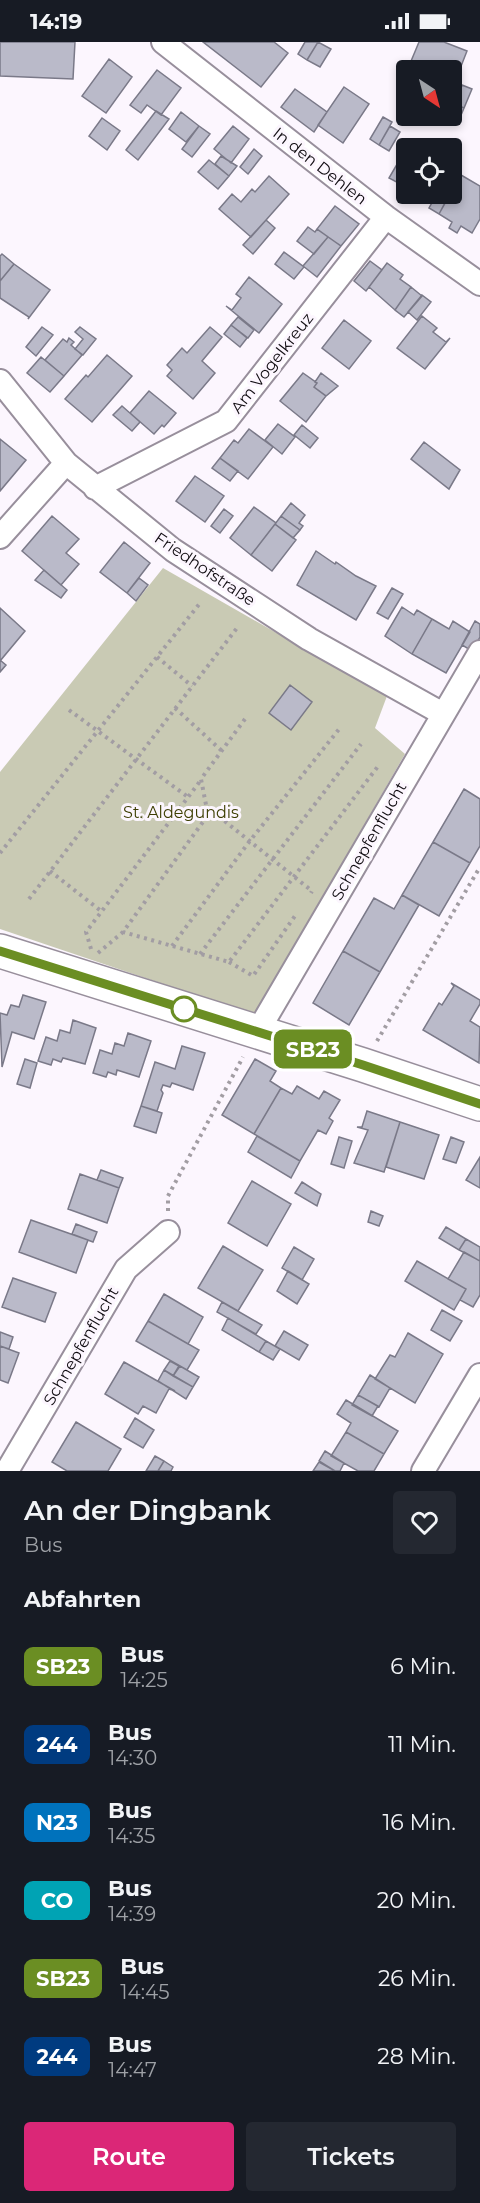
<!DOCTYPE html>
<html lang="de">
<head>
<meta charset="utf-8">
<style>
	body { margin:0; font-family:Montserrat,sans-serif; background:#242831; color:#f1f3f6; height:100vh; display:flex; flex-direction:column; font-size:22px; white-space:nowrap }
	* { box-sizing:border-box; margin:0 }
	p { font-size:20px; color:#9ea1a6 }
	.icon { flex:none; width:33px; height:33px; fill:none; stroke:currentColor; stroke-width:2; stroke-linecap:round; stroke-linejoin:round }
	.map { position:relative; height:1429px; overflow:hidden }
	.details { display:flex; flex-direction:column; background:#171b24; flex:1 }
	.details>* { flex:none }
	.badge { padding:0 12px; border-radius:9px; font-size:21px; line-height:39px }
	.needle { width:39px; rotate:144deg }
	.tools { position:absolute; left:396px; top:18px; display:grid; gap:12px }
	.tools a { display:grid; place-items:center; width:66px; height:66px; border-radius:6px; background:#171b24; box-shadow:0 3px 9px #0003; font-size:30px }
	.map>.badge { position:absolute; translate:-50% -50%; box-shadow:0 0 0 3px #fff }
	h2 { padding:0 24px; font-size:22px; line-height:54px }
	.round { display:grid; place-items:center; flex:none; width:63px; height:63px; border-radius:6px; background:#242831 }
	.head { display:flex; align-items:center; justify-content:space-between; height:102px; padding:0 24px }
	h1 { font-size:28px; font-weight:600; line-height:45px }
	.button { display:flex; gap:12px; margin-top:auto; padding:12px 24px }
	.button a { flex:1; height:69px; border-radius:6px; background:#db2777; color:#fff; font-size:24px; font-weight:600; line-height:69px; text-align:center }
	.button a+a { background:#242831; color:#f1f3f6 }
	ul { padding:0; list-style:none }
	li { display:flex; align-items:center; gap:18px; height:78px; padding:0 24px }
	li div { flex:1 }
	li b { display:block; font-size:22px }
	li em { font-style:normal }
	li .badge { min-width:66px; font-weight:700; text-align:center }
	.status { display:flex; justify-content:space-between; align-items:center; height:42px; padding:0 30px; background:#171b24; direction:ltr }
	.status svg { height:16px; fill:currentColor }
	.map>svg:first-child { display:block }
</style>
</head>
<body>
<div class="status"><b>14:19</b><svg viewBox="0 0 49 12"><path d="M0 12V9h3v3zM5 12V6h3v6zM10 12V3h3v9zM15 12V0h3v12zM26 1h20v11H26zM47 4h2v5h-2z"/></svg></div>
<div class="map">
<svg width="480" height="1429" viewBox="0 0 480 1429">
	<rect width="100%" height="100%" fill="#fcf6fe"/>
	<!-- green -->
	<path fill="#c9cab4" d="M163 526 387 654 375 686 405 712 255 973 0 887V730Z"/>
	<!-- building -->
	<path fill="#babac9" stroke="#7a7988" stroke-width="1.5" d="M0 0H75L73 37 0 34Z
		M203 0H274L288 11 261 45Z
		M305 0H318L307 18 298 12Z
		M318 0 331 7 320 25 307 18Z
		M419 0H444L467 9 454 42 452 41V28H421L409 24Z
		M109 17 132 35 106 71 82 54Z
		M157 28 181 46 161 73 147 63 141 71 130 63Z
		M462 43 472 47 464 66 454 62Z
		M344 45 369 62 343 101 318 83Z
		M295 47 327 70 314 90 281 65Z
		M452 61 464 66 459 78 451 74Z
		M156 69 169 77 138 118 126 108Z
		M181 70 199 84 186 100 169 87Z
		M383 75 392 80 379 103 370 97Z
		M102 76 120 89 107 108 89 94Z
		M199 84 210 92 192 115 182 107Z
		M233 84 249 97 231 121 214 107Z
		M390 84 400 90 389 109 379 103Z
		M410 100 421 106H406V145L389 136Z
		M254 107 262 114 248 132 240 125Z
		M221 114 237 124 229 134 215 122Z
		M209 118 229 134 218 147 198 130Z
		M461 133 480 144V177L472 191 461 184 457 191 449 186 452 180 439 172Z
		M269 134 289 152 251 195 219 167 232 152 241 160 252 147 255 150Z
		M437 152H442L448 155 439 172 429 166Z
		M335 164 359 182 341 204 317 187Z
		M266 178 275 186 253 212 243 203Z
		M308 185 315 190 317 187 328 195 314 212 297 199Z
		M328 195 341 204 317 235 303 224Z
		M284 210 304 225 294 237 275 222Z
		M2 212 14 222 0 239V214Z
		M370 219 382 228 366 249 354 239Z
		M387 221 403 233 400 237 411 245 395 268 369 245Z
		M14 222 50 248 28 277 29 275 0 256V239Z
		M249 235 282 262 259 291 226 264 232 268 241 256 236 252Z
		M411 245 422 254 404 275 395 268Z
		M422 253 431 260 417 278 408 270Z
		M422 274 437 286 433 290 446 300 450 296 425 327 397 306Z
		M238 275 254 288 248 296 231 283Z
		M344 278 371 299 349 327 322 306Z
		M231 283 247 296 240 305 224 292Z
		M42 285 53 293 36 314 26 305Z
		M80 285 96 297 83 313 75 307 83 297 75 290Z
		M210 285 222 295 202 319 215 331 193 357 167 334 172 328 167 323 182 306 187 311Z
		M69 296 74 300 71 303 82 313 64 334 45 318 63 297 67 300Z
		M107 313 132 334 92 380 65 357 86 333 88 335Z
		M41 315 64 334 50 350 27 331Z
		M303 331 317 341 314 345 326 354 306 380 280 359Z
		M321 331 338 344 326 354 314 345 317 341 315 340Z
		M149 349 176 371 164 385 162 383 154 392 130 371Z
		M122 364 140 380 132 389 113 373Z
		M278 382 295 395 282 412 265 398Z
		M302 383 318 396 310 406 294 393Z
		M249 387 273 405 248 437 220 416 234 398 238 401Z
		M0 397 26 418 0 449Z
		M424 400 460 428 449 447 411 417Z
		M220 416 238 429 230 439 212 426Z
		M195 434 224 454 205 480 176 459Z
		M291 461 305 473 299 481 303 484 300 488 281 474Z
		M254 465 276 481 251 513 230 496Z
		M224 467 233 474 220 491 211 484Z
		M52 474 79 497 66 511 79 522 61 543 22 509Z
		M281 474 300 488 293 496 275 482Z
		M275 482 296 498 272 529 251 513Z
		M124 500 150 521 127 551 100 530Z
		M316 509 335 522 336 520 356 534 376 544 356 578 297 543Z
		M44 528 67 548 61 556 35 538Z
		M139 536 148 543 136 559 127 551Z
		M392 546 403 552 388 577 377 571Z
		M402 565 414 573 417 568 432 577 412 612 385 594Z
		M0 566 25 589 0 619Z
		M432 577 449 587 453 579 470 590 446 631 412 612Z
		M475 579 480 582V595L472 609 462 603Z
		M0 618 6 623 0 630Z
		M290 643 312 660 291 688 269 671Z
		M464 747 480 757V804L470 821 433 800Z
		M433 800 470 821 439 874 402 853Z
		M402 853 419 863 380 930 343 909 374 856 394 867Z
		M343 909 380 930 349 983 313 961Z
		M451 941 480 958V962L470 979 480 985 479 1021 423 988 439 961 442 963 454 944Z
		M23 953 46 960 34 997 12 990 2 1025 0 971 7 973 11 963 19 965Z
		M73 978 96 986 85 1022 63 1016 61 1020 53 1017 51 1023 38 1019 46 995 57 999 60 988 70 991Z
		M128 991 151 999 139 1035 117 1028 116 1033 108 1030 106 1035 93 1031 100 1008 112 1012 115 1001 124 1004Z
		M182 1004 205 1011 193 1048 172 1041 170 1045 163 1043 161 1048 163 1051 157 1069 141 1064 155 1020 175 1027Z
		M25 1017 37 1021 30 1046 17 1042Z
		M255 1017 276 1029 270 1039 281 1046 254 1092 222 1073Z
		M297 1044 319 1057 324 1049 340 1058 329 1076 333 1079 326 1092 318 1088 300 1119 254 1092 281 1046 292 1052Z
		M141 1064 162 1071 156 1091 134 1084Z
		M367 1069 400 1080 384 1130 354 1121 368 1088 357 1085H362Z
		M400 1080 439 1093 424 1137 386 1125Z
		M257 1094 300 1119 291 1136 248 1110Z
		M339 1095 352 1099 344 1126 331 1122Z
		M451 1095 464 1100 456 1121 443 1117Z
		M480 1115V1146L466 1138Z
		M101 1128 123 1136 119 1146 97 1138Z
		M80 1132 119 1146 107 1181 68 1167Z
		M252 1139 291 1162 267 1204 228 1181Z
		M302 1140 321 1152 317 1164 295 1151Z
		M371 1169 383 1174 379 1184 368 1180Z
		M31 1178 88 1198 76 1231 19 1210Z
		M76 1182 97 1190 93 1200 72 1192Z
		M446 1185 466 1197 459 1208 439 1196Z
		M466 1197 480 1205V1219L459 1208Z
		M223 1204 263 1228 238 1269 198 1246Z
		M294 1205 314 1217 302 1238 282 1226Z
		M464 1210 480 1219V1253L473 1265 460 1258 466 1247 448 1237Z
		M417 1219 466 1247 454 1268 405 1239Z
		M288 1229 309 1242 297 1262 277 1249Z
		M13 1236 56 1251 45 1280 2 1265Z
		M164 1252 203 1275 188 1302 148 1279Z
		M222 1260 262 1283 256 1292 217 1270Z
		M442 1268 462 1279 450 1299 431 1288Z
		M228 1276 266 1299 259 1310 222 1288Z
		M148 1279 199 1308 187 1328 136 1299Z
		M284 1289 308 1303 299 1318 275 1304Z
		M0 1290 13 1295 9 1307 0 1304Z
		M408 1291 443 1312 415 1361 375 1337 390 1313 395 1315Z
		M266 1299 280 1307 273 1318 259 1310Z
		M0 1304 19 1311 8 1341 0 1338Z
		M170 1319 179 1324 173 1334 164 1328Z
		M124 1320 175 1349 169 1347 156 1371 143 1364 138 1372 105 1352Z
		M180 1324 199 1335 193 1345 173 1334Z
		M164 1328 193 1345 186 1357 158 1339Z
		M370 1333 390 1346 379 1365 358 1353Z
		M358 1353 378 1364 372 1374 352 1363Z
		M346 1358 398 1389 384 1412 346 1390 351 1381 337 1372Z
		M135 1376 154 1388 143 1406 124 1395Z
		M76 1380 121 1407 108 1429H67L52 1420Z
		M346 1390 384 1412 374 1429H358L331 1414Z
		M325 1409 344 1421 340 1429H335L319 1419Z
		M155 1414 164 1419 158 1429H146Z
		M164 1419 173 1425 171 1429H158Z
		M319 1420 335 1429H313Z"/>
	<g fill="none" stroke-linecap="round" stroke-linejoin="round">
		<!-- street casing -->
		<g stroke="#988f9c" stroke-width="26">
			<path id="street" d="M163 0 386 175 480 242
				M0 339 66 421 173 508 309 597 443 672
				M95 446 226 379 386 175
				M0 495 66 421
				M258 989 480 610
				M7 1429 126 1227 168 1190
				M423 1429 480 1333"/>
		</g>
		<!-- secondary casing -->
		<g stroke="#988f9c" stroke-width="36">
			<path id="secondary" d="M0 909 363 1023 480 1062"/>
		</g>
		<!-- path -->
		<path stroke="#a29da3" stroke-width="4" stroke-dasharray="3 4.5" stroke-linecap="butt" d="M157 615 192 644
			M175 666 222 709
			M69 668 188 755
			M245 677 201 737 208 773 123 890 229 920 379 723
			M207 765 312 849 311 851
			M0 811 201 560
			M50 829 101 869
			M29 857 237 586
			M172 904 249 800 340 686
			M91 907 86 890 201 738
			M98 911 123 890
			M200 912 361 702
			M229 920 253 934 297 871
			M377 999 480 825
			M168 1169V1154L243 1015"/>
		<!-- street -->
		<use href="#street" stroke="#fff" stroke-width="22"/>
		<!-- secondary -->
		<use href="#secondary" stroke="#fff" stroke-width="33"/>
	</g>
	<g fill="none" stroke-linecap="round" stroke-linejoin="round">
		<!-- line casing -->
		<g stroke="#fff" stroke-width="14">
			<path id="line" d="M0 909 363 1023 480 1062"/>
		</g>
		<!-- line -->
		<use href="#line" stroke="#6b8e23" stroke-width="9"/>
	</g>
	<!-- markers -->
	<circle fill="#fff" stroke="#6b8e23" stroke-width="3" cx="184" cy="967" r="12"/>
	<g text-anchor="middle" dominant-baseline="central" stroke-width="6" stroke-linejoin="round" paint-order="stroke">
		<!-- street labels -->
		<g font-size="16" fill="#0f0b10" stroke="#fcf6fe">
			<text transform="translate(320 124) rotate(38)">In den Dehlen</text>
			<text transform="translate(272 321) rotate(-52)">Am Vogelkreuz</text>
			<text transform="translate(205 527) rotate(34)">Friedhofstraße</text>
			<text transform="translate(369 799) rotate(-60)">Schnepfenflucht</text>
			<text transform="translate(81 1304) rotate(-60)">Schnepfenflucht</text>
		</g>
		<!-- park labels -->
		<g font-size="16" fill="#3d3e03" stroke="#fcf6fe">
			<text x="181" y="770">St. Aldegundis</text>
		</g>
	</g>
</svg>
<div class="tools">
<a><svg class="needle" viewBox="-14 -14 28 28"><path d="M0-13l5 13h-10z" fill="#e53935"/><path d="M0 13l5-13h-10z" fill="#9ea1a6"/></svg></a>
<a><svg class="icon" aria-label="locate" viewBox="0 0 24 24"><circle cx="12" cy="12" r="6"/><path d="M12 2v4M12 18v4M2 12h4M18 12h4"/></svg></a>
</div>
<b class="badge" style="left:313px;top:1007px;background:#6b8e23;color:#fff">SB23</b>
</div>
<section class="details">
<div class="head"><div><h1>An der Dingbank</h1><p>Bus</p></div><a class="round"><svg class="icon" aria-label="heart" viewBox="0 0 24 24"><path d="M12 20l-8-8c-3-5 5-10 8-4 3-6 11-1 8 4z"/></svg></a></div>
<h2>Abfahrten</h2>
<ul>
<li><span class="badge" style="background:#6b8e23;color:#fff">SB23</span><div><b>Bus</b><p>14:25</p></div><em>6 Min.</em></li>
<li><span class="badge" style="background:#003b80;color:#fff">244</span><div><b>Bus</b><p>14:30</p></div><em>11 Min.</em></li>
<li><span class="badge" style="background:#0072bc;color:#fff">N23</span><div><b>Bus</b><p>14:35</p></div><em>16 Min.</em></li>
<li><span class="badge" style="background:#00a3b4;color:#fff">CO</span><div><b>Bus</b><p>14:39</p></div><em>20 Min.</em></li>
<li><span class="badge" style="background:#6b8e23;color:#fff">SB23</span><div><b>Bus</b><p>14:45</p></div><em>26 Min.</em></li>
<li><span class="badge" style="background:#003b80;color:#fff">244</span><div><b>Bus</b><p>14:47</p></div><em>28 Min.</em></li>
</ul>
<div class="button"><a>Route</a><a>Tickets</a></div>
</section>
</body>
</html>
